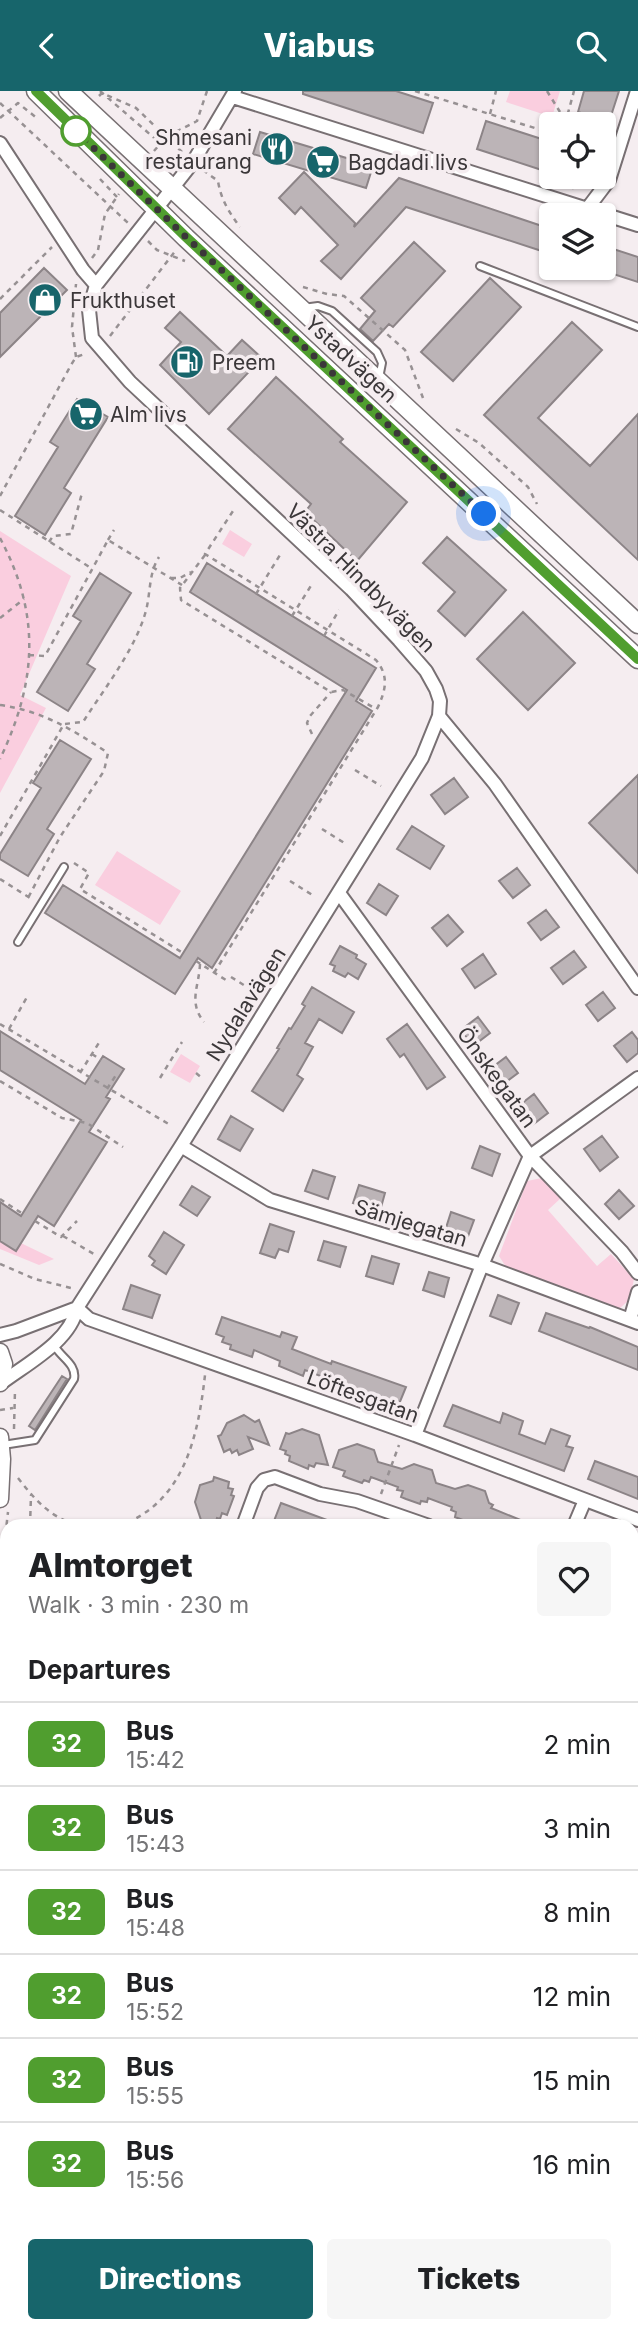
<!DOCTYPE html>
<html lang="en">
<head>
<meta charset="utf-8">
<style>
	body { margin:0; font-family:Inter,sans-serif; background:#f6f6f6; color:#202124; height:100vh; display:flex; flex-direction:column; font-size:26px; white-space:nowrap }
	* { box-sizing:border-box; margin:0 }
	p { font-size:23px; color:#757577 }
	.icon { flex:none; width:38px; height:38px; fill:none; stroke:currentColor; stroke-width:2; stroke-linecap:round; stroke-linejoin:round }
	.map { position:relative; flex:1; overflow:hidden }
	.side { position:absolute; left:0px; top:1428px; width:639px; height:814px; display:flex; flex-direction:column; background:#fff; border-radius:21px 21px 0 0; box-shadow:0 2px 5px #0004 }
	.side>* { flex:none }
	.badge { padding:0 14px; border-radius:10px; font-size:24px; line-height:46px }
	.controls { position:absolute; left:539px; top:21px; display:grid; gap:14px }
	.controls a { display:grid; place-items:center; width:77px; height:77px; border-radius:7px; background:#fff; box-shadow:0 2px 5px #0004; font-size:35px }
	.you { position:absolute; width:35px; height:35px; margin:-18px; border:5px solid #fff; border-radius:50%; background:#1a73e8; box-shadow:0 0 0 10px #1a73e833 }
	.map>.badge { position:absolute; translate:-50% -50%; box-shadow:0 0 0 4px #fff }
	h2 { padding:0 28px; font-size:26px; line-height:63px }
	.round { display:grid; place-items:center; flex:none; width:74px; height:74px; border-radius:7px; background:#f6f6f6 }
	.summary { display:flex; align-items:center; justify-content:space-between; height:119px; padding:0 28px }
	h1 { font-size:33px; font-weight:800; line-height:52px }
	.cta { display:flex; gap:14px; margin-top:auto; padding:14px 28px }
	.cta a { flex:1; height:80px; border-radius:7px; background:#17656b; color:#fff; font-size:28px; font-weight:800; line-height:80px; text-align:center }
	.cta a+a { background:#f6f6f6; color:#202124 }
	ul { padding:0; list-style:none }
	li { display:flex; align-items:center; gap:21px; height:84px; padding:0 28px; border-top:2px solid #e0e0e0 }
	li div { flex:1 }
	li b { display:block; font-size:26px }
	li em { font-style:normal }
	li .badge { min-width:77px; font-weight:700; text-align:center }
	header { display:flex; justify-content:space-between; align-items:center; height:91px; padding:0 28px; background:#17656b; color:#fff; font-size:32px; font-weight:800 }
	.map>svg:first-child { display:block }
</style>
</head>
<body>
<header><svg class="icon" aria-label="back" viewBox="0 0 24 24"><path d="M15 5l-7 7 7 7"/></svg>Viabus<svg class="icon" aria-label="search" viewBox="0 0 24 24"><circle cx="10" cy="10" r="6"/><path d="M15 15l6 6"/></svg></header>
<div class="map">
<svg width="638" height="2241" viewBox="0 0 638 2241">
	<rect width="100%" height="100%" fill="#f5edf0"/>
	<!-- green -->
	<path fill="#facedf" d="M510 0H560L552 26 506 11Z
		M230 439 252 453 244 466 222 453Z
		M0 440 71 485 20 604 46 617 0 702Z
		M117 760 181 800 160 834 95 794Z
		M181 963 200 975 190 992 170 981Z
		M542 1087 561 1107 548 1119 597 1175 611 1163 634 1188 630 1208 618 1219 506 1176 499 1165 527 1090Z
		M0 1142 54 1168 39 1174 0 1158Z
		M0 1659 7 1663V1702L0 1713Z
		M0 1883 7 1887V2235H75L71 2241H0Z"/>
	<!-- building -->
	<path fill="#bcb4b7" stroke="#8c8487" stroke-width="2" d="M303 0H396L433 12 423 42 303 3Z
		M584 0H619L609 31 578 21Z
		M486 30 551 51V82L477 58Z
		M260 41 373 75 366 97 253 63Z
		M304 81 355 132 354 136 399 87 551 138V163L406 116 341 188 321 170 338 154 301 116 295 123 279 107Z
		M414 151 445 180 393 236 389 233 373 250 360 238 375 220 361 207Z
		M604 155 638 166V191L604 180Z
		M44 177 67 199 0 266V222Z
		M490 187 521 216 453 290 421 261Z
		M180 221 227 265 242 249 262 267 209 323 160 274 181 251 165 237Z
		M572 231 602 259 538 327 590 375 638 323V469L484 324Z
		M276 286 343 348 340 351 407 411 357 470 305 421 311 413 228 338Z
		M77 308 108 326 64 397 71 402 45 444 15 425 58 356 50 351Z
		M447 446 506 499 465 545 438 520 455 501 423 472Z
		M207 472 376 577 356 610 372 620 212 877 198 867 175 903 45 822 63 794 180 867 347 599 190 501Z
		M100 482 131 502 87 573 95 578 68 620 37 601 81 530 73 525Z
		M523 521 575 572 528 619 477 568Z
		M60 649 91 668 47 738 54 743 28 785 0 768V763L41 697 33 692Z
		M638 684V782L589 732Z
		M454 687 468 706 445 723 431 704Z
		M412 735 444 755 430 778 397 758Z
		M517 777 530 794 513 807 499 790Z
		M379 793 398 805 386 824 367 812Z
		M546 819 559 836 541 849 528 832Z
		M448 824 463 841 447 855 432 837Z
		M340 855 357 864 356 867 366 873 358 888 348 882 345 886 333 880 335 875 330 873Z
		M574 860 586 876 563 893 551 877Z
		M483 863 496 883 475 897 462 878Z
		M312 896 354 921 342 942 319 928 305 952 313 956 297 984 303 988 283 1020 252 1000 279 958 277 957 289 937 291 938 305 915 302 913Z
		M603 901 615 917 598 930 586 914Z
		M478 926 490 942 473 955 461 939Z
		M407 933 445 986 427 998 404 963 400 966 387 948Z
		M0 940 85 993 103 965 124 978 106 1006 110 1008 89 1041 107 1051 54 1135 38 1125 16 1160 0 1150V1111L21 1125 81 1029 0 979Z
		M632 941 638 949V962L627 971 614 955Z
		M506 966 518 982 502 994 490 978Z
		M534 1003 548 1022 531 1035 517 1016Z
		M231 1025 253 1038 240 1060 218 1048Z
		M602 1045 618 1066 600 1080 584 1058Z
		M480 1055 500 1063 492 1085 472 1077Z
		M313 1079 335 1086 328 1108 305 1100Z
		M359 1094 385 1102 380 1120 353 1112Z
		M192 1095 210 1106 197 1125 180 1114Z
		M619 1099 634 1115 619 1128 605 1113Z
		M451 1121 474 1129 467 1148 445 1140Z
		M270 1133 294 1141 288 1161 279 1158 275 1167 260 1162Z
		M164 1141 184 1154 166 1183 152 1174 155 1170 149 1165Z
		M324 1150 346 1156 340 1176 318 1169Z
		M372 1165 399 1173 393 1193 366 1185Z
		M429 1181 449 1187 444 1206 423 1199Z
		M131 1194 160 1204 152 1227 123 1218Z
		M498 1204 519 1212 511 1233 490 1225Z
		M546 1222 589 1237 590 1236 638 1256V1279L539 1240Z
		M222 1226 280 1246 282 1241 297 1246 292 1258 331 1273 332 1270 406 1296 397 1318 372 1308 373 1305 305 1279 303 1285 279 1275 280 1270 254 1259 252 1266 230 1258 231 1254 222 1251 224 1246 216 1243Z
		M62 1285 67 1288 35 1339 29 1335Z
		M453 1314 500 1332 503 1322 523 1330 519 1343 545 1353 551 1338 570 1345 566 1355 573 1357 564 1380 444 1335Z
		M244 1324 255 1331 259 1329 269 1354 248 1346 253 1358 239 1364 237 1359 232 1362 230 1358 224 1361 218 1345 221 1344 227 1332Z
		M302 1338 319 1344 328 1374 316 1372 314 1376 309 1374 308 1378 289 1370 290 1365 285 1363 286 1360 280 1358 286 1342 289 1343Z
		M357 1353 374 1359 378 1371 402 1378 414 1373 432 1379 436 1392 455 1398 468 1394 485 1400 489 1412 493 1414 491 1417 535 1435H478L455 1426 456 1421 451 1419 452 1416 428 1407 427 1411 421 1410 420 1413 406 1408 401 1406 403 1400 397 1399 398 1396 371 1386 369 1391 364 1389 362 1392 348 1387 343 1385 345 1380 333 1376 339 1359Z
		M595 1370 638 1386V1408L588 1388Z
		M214 1386 229 1391 228 1397 233 1398 231 1404 234 1405 227 1424 222 1422 220 1428 217 1427 215 1433 201 1429 195 1411 200 1394 213 1390Z
		M281 1412 338 1433 337 1435H272Z"/>
	<g fill="none" stroke-linecap="round" stroke-linejoin="round">
		<!-- service casing -->
		<g stroke="#787073" stroke-width="10">
			<path id="service" d="M480 175 638 236
				M303 217 318 215 332 220 377 261 382 272 379 287
				M18 851 64 776
				M3 1354 35 1349 74 1288C77 1273 60 1266 54 1254
				M0 1733 7 1722"/>
		</g>
		<!-- minor casing -->
		<g stroke="#787073" stroke-width="16">
			<path id="minor" d="M235 0 193 71 96 194 89 219 92 247 130 291 351 498 399 549 426 580 436 598 440 610 439 625 495 693 638 897
				M233 6 638 134
				M0 52 83 179 96 194
				M587 118 609 89 637 0
				M339 802 530 1065 622 1161 638 1182
				M181 1055 270 1109 482 1174 638 1232
				M77 1217 89 1228 415 1344 638 1429
				M630 1229 638 1201
				M0 1244 16 1240 77 1217
				M0 1293C26 1273 70 1251 77 1217L181 1055 422 667 439 625
				M415 1344 482 1174 530 1065 638 987
				M243 1435 257 1397 264 1389 275 1386 320 1403 357 1410 429 1435
				M574 1435 585 1409
				M632 1696 638 1698
				M0 1847 7 1851
				M632 1925 638 1929
				M632 2156 638 2146
				M381 2235 390 2241
				M577 2241 581 2235"/>
		</g>
		<!-- tertiary casing -->
		<g stroke="#787073" stroke-width="19">
			<path id="tertiary" d="M0 1261 4 1273 0 1292
				M0 1346 2 1368 0 1408"/>
		</g>
		<!-- secondary casing -->
		<g stroke="#787073" stroke-width="21">
			<path id="secondary" d="M36 0 186 147 638 568
				M68 0 638 533"/>
		</g>
		<!-- path -->
		<path stroke="#979193" stroke-width="2.5" stroke-dasharray="5 5" stroke-linecap="butt" d="M100 0 160 52
			M415 0 551 42
			M547 0 560 21 567 23
			M99 5 102 2 136 17 182 61
			M0 12 128 132
			M490 23 496 0
			M0 27 18 12 38 28
			M565 33 574 0
			M154 60 166 46 197 30 207 0
			M203 79 218 90C221 109 229 121 240 136
			M100 88 117 106
			M572 97 585 96
			M148 150 157 159 185 170
			M92 167 98 159 105 123 119 103
			M303 196 327 203 344 205 405 259 423 307
			M0 208 52 156
			M110 245 176 159
			M76 266 72 236 76 193
			M456 338 479 352 528 396 537 413
			M0 405 71 274 76 266 85 263
			M0 419 91 477
			M0 447C41 524 37 590 0 668
			M108 449 114 439
			M49 451 53 445 71 443 82 402
			M205 464 180 497 181 509 331 601 343 599 376 618
			M171 487H180L191 481
			M256 503 280 464
			M292 525 312 493
			M0 527 24 508
			M324 545 339 519
			M29 564 45 565 108 449 182 494
			M0 614C43 620 73 639 108 662L104 680 60 746 28 807
			M312 643 307 632 310 625 331 601
			M355 679 381 695
			M322 738 346 753
			M0 745 64 633 83 631C104 598 134 560 145 523 151 504 148 483 159 466
			M74 772 89 782 80 798 183 862
			M0 788 30 807
			M290 790 314 805
			M196 870 229 891
			M200 873C199 896 188 911 204 931
			M214 882 378 616C386 598 389 585 376 569L205 463 233 420
			M231 886 255 901
			M0 933 172 1035
			M9 938 27 906
			M92 963 101 969
			M80 982 100 950
			M196 982 202 987
			M160 987 182 951
			M0 990 62 1027 87 1032 123 1056
			M107 998 116 984
			M0 1108 23 1123
			M35 1130 61 1146 77 1130
			M63 1145 94 1163
			M0 1173 35 1188 71 1197
			M0 1319 13 1317
			M14 1338 15 1299
			M18 1387C36 1410 53 1430 84 1435
			M381 1403 399 1354
			M30 1435 31 1404
			M118 1435C184 1413 198 1346 205 1284
			M632 1461 638 1444
			M0 1463 5 1447 8 1421
			M632 1502 638 1512
			M0 1609 7 1606
			M0 1872 7 1877
			M51 2241 54 2235
			M92 2241 96 2235
			M251 2241 255 2235"/>
		<!-- service -->
		<use href="#service" stroke="#fff" stroke-width="6"/>
		<!-- minor -->
		<use href="#minor" stroke="#fff" stroke-width="12"/>
		<!-- tertiary -->
		<use href="#tertiary" stroke="#fff" stroke-width="16"/>
		<!-- secondary -->
		<use href="#secondary" stroke="#fff" stroke-width="18"/>
	</g>
	<g fill="none" stroke-linecap="round" stroke-linejoin="round">
		<!-- line casing -->
		<g stroke="#fff" stroke-width="16">
			<path id="line" d="M36 0 186 146 638 568"/>
		</g>
		<!-- line -->
		<use href="#line" stroke="#509e2f" stroke-width="10"/>
		<!-- walk -->
		<path stroke="#3b3739" stroke-width="7" stroke-dasharray="0 12.6" d="M76 40 186 146 484 423"/>
	</g>
	<!-- icons -->
	<defs>
		<g id="restaurant-disc" transform="scale(1.75)"><circle r="9.5" fill="#17656b" stroke="#f5edf0"/><path d="M-5-6h1v4h1v-4h1v4h1v-4h1v5L-1.5 .5V6h-2V.5L-5-1ZM5-6V6H3V1.5H1.5Q1.5-4 5-6Z" fill="#fff"/></g>
		<g id="supermarket-disc" transform="scale(1.75)"><circle r="9.5" fill="#17656b" stroke="#f5edf0"/><path d="M-6-5.5h2.5l.6 2H6L4.5 2H-2.5L-4.4-4H-6ZM-1.5 3.2a1.3 1.3 0 1 0 .1 0ZM3 3.2a1.3 1.3 0 1 0 .1 0Z" fill="#fff"/></g>
		<g id="shop-disc" transform="scale(1.75)"><circle r="9.5" fill="#17656b" stroke="#f5edf0"/><path d="M-5-2.5h2.3a2.7 3.5 0 0 1 5.4 0H5L5.5 6h-11ZM-1.5-2.5h3a1.5 2.3 0 0 0-3 0Z" fill="#fff"/></g>
		<g id="fuel-disc" transform="scale(1.75)"><circle r="9.5" fill="#17656b" stroke="#f5edf0"/><path d="M-5.5-6h7V0h2V4h1.3V-2.5L3-4.5l.8-.8L6-3V5H2.5V1h-1V6h-7ZM-4.2-4.7v3.2H.2V-4.7Z" fill="#fff"/></g>
	</defs>
	<g fill-rule="evenodd">
		<use href="#restaurant-disc" x="277" y="58"/>
		<use href="#supermarket-disc" x="323" y="71"/>
		<use href="#shop-disc" x="45" y="209"/>
		<use href="#fuel-disc" x="187" y="271"/>
		<use href="#supermarket-disc" x="86" y="323"/>
	</g>
	<!-- markers -->
	<circle fill="#fff" stroke="#509e2f" stroke-width="3.5" cx="76" cy="40" r="14"/>
	<g text-anchor="middle" dominant-baseline="central" stroke-width="7" stroke-linejoin="round" paint-order="stroke">
		<!-- poi labels -->
		<g font-size="21" fill="#3b3739" stroke="#f5edf0" text-anchor="start">
			<text x="252" y="46" text-anchor="end">Shmesani<tspan x="252" dy="24">restaurang</tspan></text>
			<text x="348" y="71">Bagdadi livs</text>
			<text x="70" y="209">Frukthuset</text>
			<text x="212" y="271">Preem</text>
			<text x="110" y="323">Alm livs</text>
		</g>
		<!-- street labels -->
		<g font-size="21" fill="#3b3739" stroke="#f5edf0">
			<text transform="translate(351 268) rotate(43)">Ystadvägen</text>
			<text transform="translate(361 487) rotate(45)">Västra Hindbyvägen</text>
			<text transform="translate(246 913) rotate(-58)">Nydalavägen</text>
			<text transform="translate(497 986) rotate(54)">Önskegatan</text>
			<text transform="translate(411 1132) rotate(17)">Sämjegatan</text>
			<text transform="translate(363 1305) rotate(20)">Löftesgatan</text>
		</g>
	</g>
</svg>
<div class="controls">
<a><svg class="icon" aria-label="locate" viewBox="0 0 24 24"><circle cx="12" cy="12" r="6"/><path d="M12 2v4M12 18v4M2 12h4M18 12h4"/></svg></a>
<a><svg class="icon" aria-label="layers" viewBox="0 0 24 24"><path d="M12 4l9 5-9 5-9-5zM3 14l9 5 9-5"/></svg></a>
</div>
<div class="you" style="left:484px;top:423px"></div>
<section class="side">
<div class="summary"><div><h1>Almtorget</h1><p>Walk · 3 min · 230 m</p></div><a class="round"><svg class="icon" aria-label="heart" viewBox="0 0 24 24"><path d="M12 20l-8-8c-3-5 5-10 8-4 3-6 11-1 8 4z"/></svg></a></div>
<h2>Departures</h2>
<ul>
<li><span class="badge" style="background:#509e2f;color:#fff">32</span><div><b>Bus</b><p>15:42</p></div><em>2 min</em></li>
<li><span class="badge" style="background:#509e2f;color:#fff">32</span><div><b>Bus</b><p>15:43</p></div><em>3 min</em></li>
<li><span class="badge" style="background:#509e2f;color:#fff">32</span><div><b>Bus</b><p>15:48</p></div><em>8 min</em></li>
<li><span class="badge" style="background:#509e2f;color:#fff">32</span><div><b>Bus</b><p>15:52</p></div><em>12 min</em></li>
<li><span class="badge" style="background:#509e2f;color:#fff">32</span><div><b>Bus</b><p>15:55</p></div><em>15 min</em></li>
<li><span class="badge" style="background:#509e2f;color:#fff">32</span><div><b>Bus</b><p>15:56</p></div><em>16 min</em></li>
</ul>
<div class="cta"><a>Directions</a><a>Tickets</a></div>
</section>
</div>
</body>
</html>
